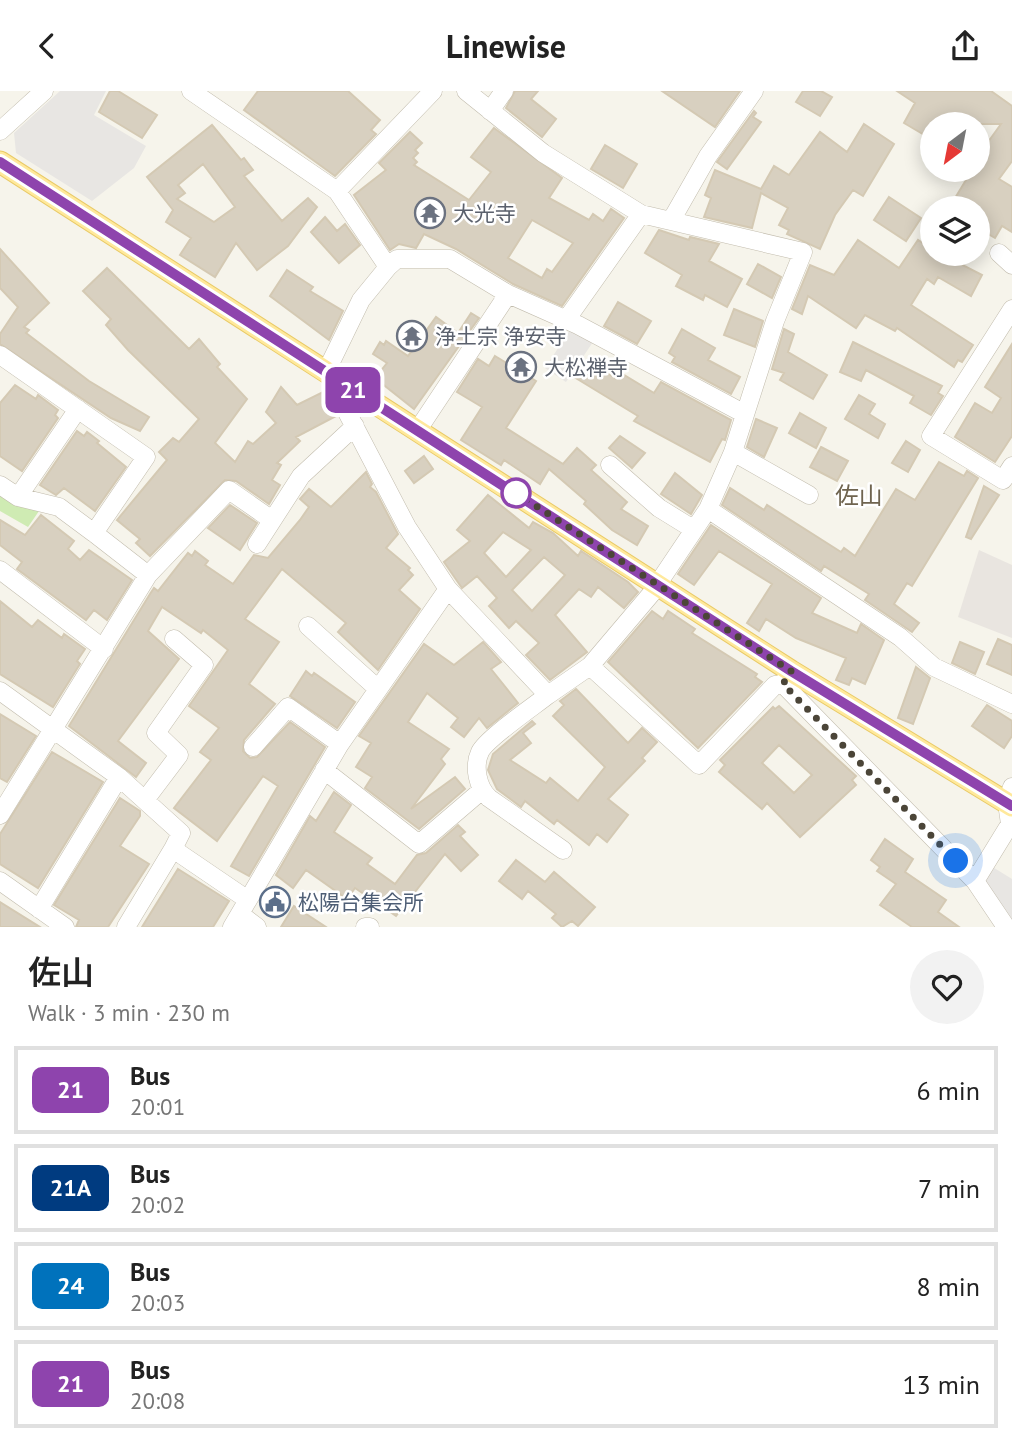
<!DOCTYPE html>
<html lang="en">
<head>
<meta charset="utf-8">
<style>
	body { margin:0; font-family:"PT Sans","Noto Sans JP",sans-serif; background:#f2f2f2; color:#222; height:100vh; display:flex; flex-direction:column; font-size:26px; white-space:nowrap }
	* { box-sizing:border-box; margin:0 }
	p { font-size:23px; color:#767676 }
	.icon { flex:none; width:38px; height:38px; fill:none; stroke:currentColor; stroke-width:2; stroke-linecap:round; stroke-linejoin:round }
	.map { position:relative; height:836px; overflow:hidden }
	.drawer { display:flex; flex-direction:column; background:#fff; flex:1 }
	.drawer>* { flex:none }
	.badge { padding:0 14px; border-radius:10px; font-size:24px; line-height:46px }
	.needle { width:46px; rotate:212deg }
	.buttons { position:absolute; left:920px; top:21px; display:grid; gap:14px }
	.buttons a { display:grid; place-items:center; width:70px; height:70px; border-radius:50%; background:#fff; box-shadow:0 4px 18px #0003; font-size:35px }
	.you { position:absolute; width:35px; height:35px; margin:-18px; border:5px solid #fff; border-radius:50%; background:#1a73e8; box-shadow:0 0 0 10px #1a73e833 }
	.map>.badge { position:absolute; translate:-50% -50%; box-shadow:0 0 0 4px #fff }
	.round { display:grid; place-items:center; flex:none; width:74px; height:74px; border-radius:37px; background:#f2f2f2 }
	.summary { display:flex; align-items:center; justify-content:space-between; height:119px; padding:0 28px }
	h1 { font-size:33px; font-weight:600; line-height:52px }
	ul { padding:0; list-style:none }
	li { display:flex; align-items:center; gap:21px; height:88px; margin:0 14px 10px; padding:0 14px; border:4px solid #e0e0e0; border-radius:0px }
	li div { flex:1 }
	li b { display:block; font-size:26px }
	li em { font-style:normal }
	li .badge { min-width:77px; font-weight:700; text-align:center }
	header { display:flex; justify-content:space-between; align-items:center; height:91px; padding:0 28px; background:#fff; font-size:32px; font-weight:600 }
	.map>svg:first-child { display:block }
</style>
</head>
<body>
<header><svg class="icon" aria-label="back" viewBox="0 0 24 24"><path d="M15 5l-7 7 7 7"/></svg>Linewise<svg class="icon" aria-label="share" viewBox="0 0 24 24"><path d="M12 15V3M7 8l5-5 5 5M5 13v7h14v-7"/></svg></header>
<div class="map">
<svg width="1012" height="836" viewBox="0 0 1012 836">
	<rect width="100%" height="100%" fill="#f6f4eb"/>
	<!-- industrial -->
	<path fill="#e9e5e0" d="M979 459 1012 474V547L958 526Z"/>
	<!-- green -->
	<path fill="#cfebb3" d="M0 402 39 420 28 436 0 420Z"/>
	<!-- parking -->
	<path fill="#e8e6e3" d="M60 0H106L94 24 146 55 134 77 92 110 16 62 14 42Z
		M572 236 595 248 566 291 545 277Z
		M991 775 1012 788V829L986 798V784Z"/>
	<!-- building -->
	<path fill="#d8d0c0" stroke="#d4c9b3" stroke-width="2" fill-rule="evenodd" d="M110 0H118L157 24 142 47 99 21Z
		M258 0H348L380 29 371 39 376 43 335 85 244 19Z
		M515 0H538L531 8 556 28 542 46 506 17Z
		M662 0H740L715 36Z
		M803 0H821L832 6 820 25 796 11Z
		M897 0H991L1012 15V70L999 88 1012 96V141L1002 135 995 147 978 137V117H949L966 89 948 79H978V65L1001 33H933V49L904 32 915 12Z
		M754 20 756 22 753 26 761 31 727 78 717 71Z
		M864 33 894 53 863 105 853 99 835 124 820 158 787 143 789 139 779 134 788 117 761 102 752 137 704 126 711 107 705 104 715 79 761 98 774 75 789 84 820 41 847 61Z
		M212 34 241 69 244 67 253 79 244 85 282 130 308 107 317 116 288 155 257 179 236 152 215 186 180 164 191 147 166 131 173 119 147 86ZM203 73 235 116 214 131 177 108 185 102 178 94Z
		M494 37 562 87 549 107 589 129 593 123 603 130 611 118 624 127 562 215 513 193 456 158 424 143 416 157 399 153 390 159 354 104 386 79 379 72 410 41 422 52 415 59 418 62 413 67 417 71 414 74 469 109 491 81 471 66ZM532 129 573 152 552 181 547 178 542 187 508 167Z
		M605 54 637 73 623 97 591 78Z
		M889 106 921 127 906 150 874 129Z
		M325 126 337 140 345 133 360 154 339 172 311 141Z
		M659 139 689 149 690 146 719 153 709 170 742 188 727 216 705 204 703 209 676 195 682 184 645 162Z
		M858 149 899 177 918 149 933 159V163H939L954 172 955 170 982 184 971 205 938 186 934 193 927 188 911 214 973 254 962 271 958 269 954 276 897 237 895 240 865 224 856 237 808 205 802 223 792 218 810 174 834 184Z
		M0 158 49 212 24 236 29 239 26 242 89 290 149 326 140 340 111 327 0 253V243L18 216 0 197Z
		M758 173 781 186 772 207 747 193Z
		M107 177 189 258 199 248 220 273 217 276 247 308 215 352 235 371 248 350 253 353 276 332 266 321 281 296 297 314 323 301 336 325 296 346 300 350 277 372 281 374 272 389 280 394 269 413 236 390 225 389 150 465 136 452 140 448 117 429 167 369 159 361 173 347 179 351 199 328 128 259 106 234 111 228 83 200Z
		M287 179 313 196 310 200 343 220 329 249 270 205Z
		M618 211 651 230 637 253 604 235Z
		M734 218 763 230 755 256 724 244Z
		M471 222 479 227 414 318 375 287 387 272 373 263 380 251 384 254 386 250 408 265 436 226 458 242Z
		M682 238 715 257 708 269 740 286 731 303 672 271 675 266 669 262Z
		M784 238 794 243 788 261 827 284 813 308 780 289 784 282 772 278Z
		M853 251 942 295 938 302 943 305 931 324 910 312 914 305 866 279 861 290 840 281Z
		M1012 253V345L995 371 955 346 975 312 992 322 1001 307 985 296Z
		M495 265 536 290 506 337 563 373 577 357 596 374 591 379 627 411 621 418 648 435 637 454 612 439 584 413 586 410 549 378 540 393 504 369 501 374 461 349 482 316 457 301 478 268 489 275Z
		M584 269 616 287 619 281 654 302 661 291 731 329 725 349 722 348 710 371 634 330 638 325 574 286Z
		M15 294 36 308 38 304 58 319 55 324 58 327 22 380 0 365V312Z
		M859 304 875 313 869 323 885 333 878 347 845 328Z
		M800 322 826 337 816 357 789 342Z
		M756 328 777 337 764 366 747 356Z
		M77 340 84 345 87 341 99 350 97 352 126 376 95 420 64 397 56 404 40 394Z
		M620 345 645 362 632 377 609 357Z
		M906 350 920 359 908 381 892 372Z
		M821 356 848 370 837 390 810 376Z
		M424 365 433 378 414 392 405 380Z
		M939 371 964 385 967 380 978 387 912 495 907 492 894 513 919 532 912 541 865 509 869 503 824 475 821 480 722 414 730 397 764 419 767 414 841 461 844 457 855 465 896 398 915 409Z
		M366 381 372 393 370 396 376 401 398 443 386 457 410 477 408 479 413 484 399 499 420 518 378 579 338 541 346 532 282 478 245 528 279 551 249 593 275 613 244 649 243 660 250 667 257 666 290 631 325 656 249 785 231 775 278 695 263 685 217 750 174 717 211 669 200 661 219 637 189 615 228 559 203 539 201 542 162 516 148 540 179 568 118 650 146 672 136 686 69 635 150 503 154 497 158 500 188 462 192 465 195 460 208 470 205 474 233 493 254 464 268 467 300 429 309 416 300 408 309 398 331 416Z
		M675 382 702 404 691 423 661 403Z
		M984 395 999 404 971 448 966 446Z
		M488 404 529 437 533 431 553 442 578 465 581 460 628 491 638 501 624 517 598 496 591 506 579 498 555 524 587 561 550 589 526 564 539 552 516 530 509 537 489 515 497 507 477 485 462 497 444 471 470 450 457 439ZM503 441 531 459 506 486 484 462ZM544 466 565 484 532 520 512 499Z
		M230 414 257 432 240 459 208 437Z
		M41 424 74 450 68 458 80 469 89 459 132 489 107 529 94 519 86 529 17 478 22 471 0 454V429L25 444Z
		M711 434 821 507 812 522 857 542 861 533 884 549 865 593 852 587 849 594 836 589 846 567 796 547 766 528 759 540 747 532 772 493 719 460 694 494 678 483Z
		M0 510 32 536 38 529 62 547 64 543 85 558 77 570 80 573 53 616 0 583Z
		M652 520 663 528 668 520 695 538 692 542 757 583 755 586 762 591 698 657 608 571Z
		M998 548 1012 554V584L987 573Z
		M483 551 501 571 491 578 518 612 487 637 479 627 464 646 451 636 458 627 427 602 408 631 449 658 441 668 445 673 411 718 455 686 465 698 419 738 365 697 372 686 356 676 371 652 359 645 424 553 454 574Z
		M960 551 984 561 975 583 952 572Z
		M916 576 930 587 913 633 898 627Z
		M306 580 312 585 314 582 355 611 337 637 290 605Z
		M576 598 628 652 642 637 657 651 642 667 645 670 608 708 628 724 607 751 597 743 589 754 557 729 554 733 525 710 521 716 497 698 488 679 493 663 532 630 535 633 523 642 531 652 510 669 546 692 550 687 578 710 605 676 553 625 564 614 560 610Z
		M987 614 1012 630V645L1004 657 972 635Z
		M779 615 856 685 852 689 856 694 800 746 767 712 762 718 719 681 725 674 720 669 773 616 775 618ZM779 654 812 684 794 702 762 672Z
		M0 623 36 645 7 691 0 687Z
		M52 661 103 691 38 797 0 773V743Z
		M334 701 351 714 334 741 372 767 367 773 395 793 417 764 426 762 458 734 465 741 460 745 478 764 461 780 445 763 396 825 355 797 347 808 306 779 293 797 276 784 310 725 316 730Z
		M120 707 140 720V725L120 755 149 773 108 836H76L79 829 54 814Z
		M885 748 913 768 905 781 946 809 938 821 959 836H912L880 814 896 793 877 780 880 776 871 769Z
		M516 769 545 791 554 781 595 816 578 835 572 830 562 836 552 827 556 823 528 800 522 808 499 790Z
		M178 778 229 810 213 836H142Z
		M0 811 40 836H0Z
		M294 815 326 836H281Z"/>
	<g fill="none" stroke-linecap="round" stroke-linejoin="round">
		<!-- minor casing -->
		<g stroke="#c2bcad" stroke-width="19">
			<path id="minor" d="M191 0 337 100 388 176
				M490 20 504 0
				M0 40 44 0
				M337 100 433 0
				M672 128 708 65 754 0
				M999 162 1012 174
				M1012 218 931 345 1003 389 1012 375
				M566 229 641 123
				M0 264 146 366 94 442 148 484 0 724
				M326 281 361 209 388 176 397 168H450L508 203 578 234 743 322
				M343 293 337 302 407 436 448 498 548 604 590 575 651 503 708 418 733 361 775 230 803 161 641 123 543 62 466 0
				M417 340 508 203
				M733 361 809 404
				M610 374 659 417 693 438
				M0 394 18 406 59 416 94 442
				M18 406 78 318
				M708 418 900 546 934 576 1012 613
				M257 453 301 385 355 335
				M0 479 104 558
				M148 484 229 399 272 429
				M308 535 378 598
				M590 575 699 674 775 594 783 593 789 583
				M783 593 975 790 1006 836
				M0 600 119 686 181 742 173 758 248 809
				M548 604C534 615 486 648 480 661 473 676 478 697 489 707L563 759
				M253 656 288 616 340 653
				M324 679 419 753 481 700
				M145 709 179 664 156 642 204 574 174 548
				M0 790 65 836
				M975 790 1010 733 1007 712 1012 696
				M39 818 119 686
				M240 823 257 836
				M126 836 173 758
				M232 836 340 653 448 498
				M365 836H370"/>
		</g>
		<!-- major casing -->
		<g stroke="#e9ca67" stroke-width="23">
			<path id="major" d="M0 71 791 580 1012 715"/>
		</g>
		<!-- minor -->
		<use href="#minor" stroke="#fff" stroke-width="18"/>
		<!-- major -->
		<use href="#major" stroke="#ffe99c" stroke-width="21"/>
	</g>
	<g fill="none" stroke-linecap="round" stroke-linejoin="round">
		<!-- line casing -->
		<g stroke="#fff" stroke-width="16">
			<path id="line" d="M0 71 791 580 1012 715"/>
		</g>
		<!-- line -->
		<use href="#line" stroke="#8e44ad" stroke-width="10"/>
		<!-- walk -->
		<path stroke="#4b4538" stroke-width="7" stroke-dasharray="0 12.6" d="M516 402 791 580 783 593 956 770"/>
	</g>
	<!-- icons -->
	<defs>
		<g id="temple-ring" transform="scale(1.575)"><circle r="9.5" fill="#fff" stroke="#6b7280" stroke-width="1.5"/><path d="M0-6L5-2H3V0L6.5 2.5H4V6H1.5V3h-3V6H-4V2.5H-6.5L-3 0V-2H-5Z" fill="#6b7280"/></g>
		<g id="civic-ring" transform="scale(1.575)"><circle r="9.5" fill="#fff" stroke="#5c6f8a" stroke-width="1.5"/><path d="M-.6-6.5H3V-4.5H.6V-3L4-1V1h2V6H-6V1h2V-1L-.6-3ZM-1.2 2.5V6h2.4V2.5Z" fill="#5c6f8a"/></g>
	</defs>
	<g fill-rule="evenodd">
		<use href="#temple-ring" x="430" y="122"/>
		<use href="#temple-ring" x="412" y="245"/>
		<use href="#temple-ring" x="521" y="276"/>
		<use href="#civic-ring" x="275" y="811"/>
	</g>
	<!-- markers -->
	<circle fill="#fff" stroke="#8e44ad" stroke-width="3.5" cx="516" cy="402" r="14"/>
	<g text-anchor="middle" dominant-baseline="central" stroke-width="5" stroke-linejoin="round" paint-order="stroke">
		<!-- worship labels -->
		<g font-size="21" fill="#5b616d" stroke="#fff" text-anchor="start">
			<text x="453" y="122">大光寺</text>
			<text x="435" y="245">浄土宗 浄安寺</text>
			<text x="544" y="276">大松禅寺</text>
		</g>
		<!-- service labels -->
		<g font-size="21" fill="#4e5e75" stroke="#fff" text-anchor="start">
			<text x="298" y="811">松陽台集会所</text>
		</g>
		<!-- quarter labels -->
		<g font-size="24" fill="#6f644f" stroke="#fff">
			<text x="859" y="404">佐山</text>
		</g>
	</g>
</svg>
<div class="buttons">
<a><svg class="needle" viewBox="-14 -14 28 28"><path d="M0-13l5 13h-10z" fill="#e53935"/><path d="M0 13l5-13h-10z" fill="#767676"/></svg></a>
<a><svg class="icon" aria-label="layers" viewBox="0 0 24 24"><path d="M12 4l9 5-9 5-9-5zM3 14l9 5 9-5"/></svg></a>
</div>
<div class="you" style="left:956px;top:770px"></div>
<b class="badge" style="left:353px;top:299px;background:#8e44ad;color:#fff">21</b>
</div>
<section class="drawer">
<div class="summary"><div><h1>佐山</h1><p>Walk · 3 min · 230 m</p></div><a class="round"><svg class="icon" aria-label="heart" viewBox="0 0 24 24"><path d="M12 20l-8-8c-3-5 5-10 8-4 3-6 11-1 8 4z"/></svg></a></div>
<ul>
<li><span class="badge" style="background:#8e44ad;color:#fff">21</span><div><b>Bus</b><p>20:01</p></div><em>6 min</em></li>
<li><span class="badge" style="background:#003b80;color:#fff">21A</span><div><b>Bus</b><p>20:02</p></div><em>7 min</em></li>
<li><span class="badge" style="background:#0072bc;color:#fff">24</span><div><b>Bus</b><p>20:03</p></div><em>8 min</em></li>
<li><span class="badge" style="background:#8e44ad;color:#fff">21</span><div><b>Bus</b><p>20:08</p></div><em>13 min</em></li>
</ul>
</section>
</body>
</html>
